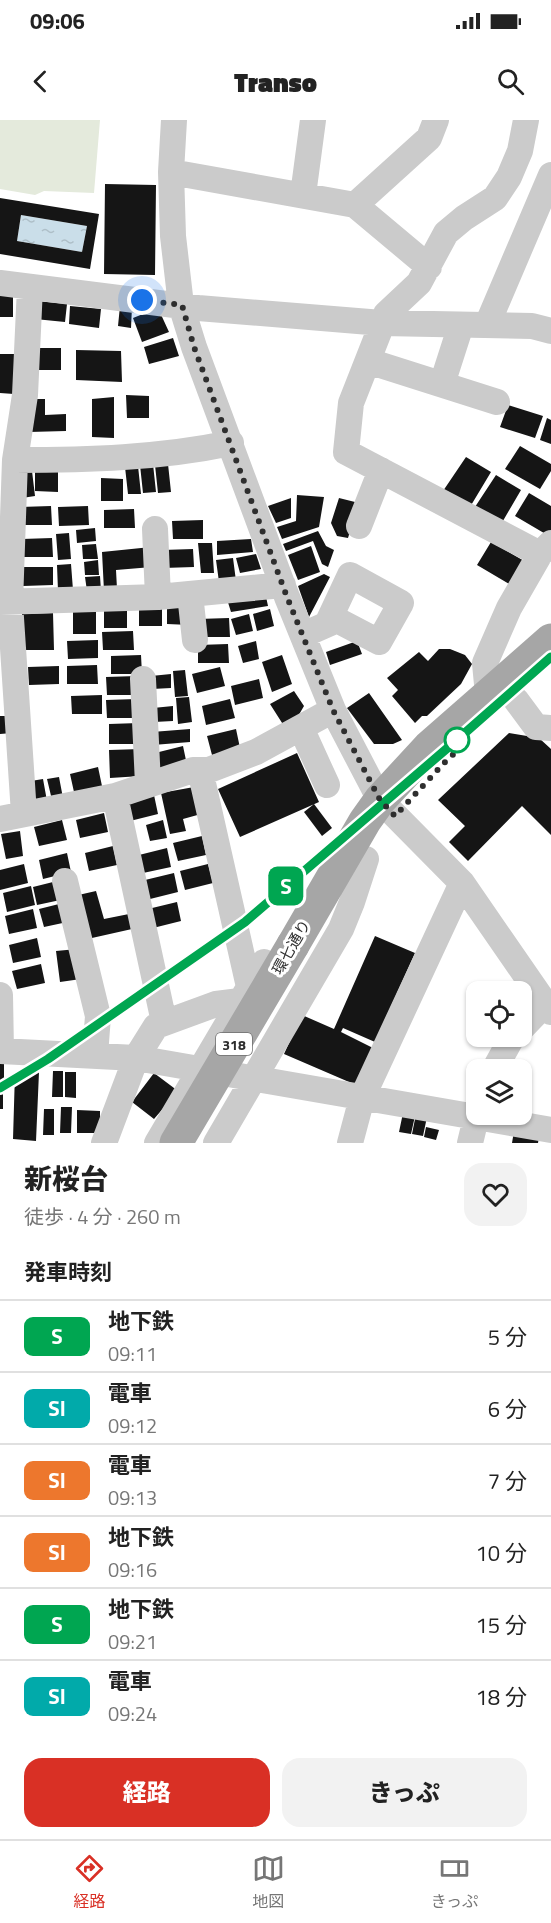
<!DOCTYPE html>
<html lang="ja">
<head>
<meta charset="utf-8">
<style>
	body { margin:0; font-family:"Titillium Web","Noto Sans JP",sans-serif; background:#f2f2f2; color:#222; height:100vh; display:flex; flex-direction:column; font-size:22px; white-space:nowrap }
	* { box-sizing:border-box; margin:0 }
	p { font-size:20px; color:#767676 }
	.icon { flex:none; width:33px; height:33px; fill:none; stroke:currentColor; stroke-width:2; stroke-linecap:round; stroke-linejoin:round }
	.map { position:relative; height:1023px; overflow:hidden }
	.side { display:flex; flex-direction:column; background:#fff; flex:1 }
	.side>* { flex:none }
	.badge { padding:0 12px; border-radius:9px; font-size:21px; line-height:39px }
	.controls { position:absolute; left:466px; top:861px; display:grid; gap:12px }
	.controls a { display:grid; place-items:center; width:66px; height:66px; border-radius:12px; background:#fff; box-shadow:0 2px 4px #0004; font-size:30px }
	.you { position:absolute; width:30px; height:30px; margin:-15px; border:4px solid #fff; border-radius:50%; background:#1a73e8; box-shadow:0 0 0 9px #1a73e833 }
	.map>.badge { position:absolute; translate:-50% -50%; box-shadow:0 0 0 3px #fff }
	h2 { padding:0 24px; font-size:22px; line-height:54px }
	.round { display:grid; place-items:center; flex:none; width:63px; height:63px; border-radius:18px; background:#f2f2f2 }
	.head { display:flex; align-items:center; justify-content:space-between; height:102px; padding:0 24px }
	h1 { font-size:28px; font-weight:800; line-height:45px }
	.cta { display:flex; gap:12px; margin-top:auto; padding:12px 24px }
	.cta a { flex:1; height:69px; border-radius:18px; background:#d93025; color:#fff; font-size:24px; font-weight:800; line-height:69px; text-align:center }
	.cta a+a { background:#f2f2f2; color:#222 }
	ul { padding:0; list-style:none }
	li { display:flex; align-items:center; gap:18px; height:72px; padding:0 24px; border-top:2px solid #e0e0e0 }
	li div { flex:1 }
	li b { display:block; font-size:22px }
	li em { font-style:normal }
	li .badge { min-width:66px; font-weight:700; text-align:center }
	.status { display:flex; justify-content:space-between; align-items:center; height:42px; padding:0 30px; background:#fff; direction:ltr }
	.status svg { height:16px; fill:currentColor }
	header { display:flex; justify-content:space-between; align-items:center; height:78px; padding:0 24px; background:#fff; font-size:27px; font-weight:800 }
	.dock { display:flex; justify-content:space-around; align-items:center; height:84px; border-top:2px solid #e0e0e0; background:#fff; font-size:16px; color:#767676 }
	.dock a { display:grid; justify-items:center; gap:3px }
	.dock .current { color:#d93025 }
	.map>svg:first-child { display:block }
</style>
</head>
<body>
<div class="status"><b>09:06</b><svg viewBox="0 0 49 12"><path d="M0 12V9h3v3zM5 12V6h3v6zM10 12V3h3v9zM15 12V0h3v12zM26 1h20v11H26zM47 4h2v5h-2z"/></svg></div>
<header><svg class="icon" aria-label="back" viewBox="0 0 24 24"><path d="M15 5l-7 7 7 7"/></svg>Transo<svg class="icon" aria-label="search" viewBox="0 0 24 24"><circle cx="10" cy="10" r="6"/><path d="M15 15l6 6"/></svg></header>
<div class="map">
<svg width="551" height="1023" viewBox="0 0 551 1023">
	<defs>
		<pattern id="water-ripples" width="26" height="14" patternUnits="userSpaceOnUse" patternTransform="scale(1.5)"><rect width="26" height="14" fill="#cadee9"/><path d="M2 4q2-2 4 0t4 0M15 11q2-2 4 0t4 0" fill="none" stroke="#aebfc8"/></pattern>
	</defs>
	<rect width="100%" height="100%" fill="#fff"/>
	<!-- grass -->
	<path fill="#e4eadc" d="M0 0H100L94 73 44 71 35 75 0 69Z"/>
	<!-- water -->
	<path fill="url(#water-ripples)" d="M21 95 87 106 82 132 17 121Z"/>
	<!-- building -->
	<path fill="#151515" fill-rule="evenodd" d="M105 64 156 65 155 155 104 154Z
		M0 78 99 94 90 149 0 134ZM21 95 87 106 82 132 17 121Z
		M0 175H13V197H0Z
		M36 181 67 184 65 202 35 199Z
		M70 186 101 189 99 208 69 204Z
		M120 186 132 187 131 208 118 206Z
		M158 188 169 212 142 222 133 198Z
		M173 218 179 236 149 244 144 227Z
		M38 228H61V250H39Z
		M76 230 121 231 122 262 76 260Z
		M0 234H14V274L0 273Z
		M126 275 149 276V298H127Z
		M114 277V318L92 317V279Z
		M29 279H45V295L66 294V311L29 312Z
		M508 285 543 296 535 318 500 307Z
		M547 298 551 300V324L540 320Z
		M520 326 551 344V351L540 369 505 349Z
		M466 337 491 352 470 387 443 371Z
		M153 344 156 372 143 373 140 345Z
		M168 344 171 372 158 373 155 345Z
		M138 346 141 374H128L125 347Z
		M35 349H58V372L35 371Z
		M32 351 35 376 22 378 19 352Z
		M496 355 521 370 500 406 473 390Z
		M101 358 123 359V381H101Z
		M529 373 551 386V413L549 416 515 396Z
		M297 375 324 377 319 407 282 419 277 407 296 401Z
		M291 378V398L276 403 268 386Z
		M339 378 359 383 348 418 337 416 331 403Z
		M51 386 52 405H21L20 387Z
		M88 386 89 405 59 406 58 387Z
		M134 389 135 408H104V390Z
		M203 400V419H173L172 401Z
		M95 408 96 421 77 423 76 410Z
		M318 411 326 426 334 430 328 447 322 444 313 421 286 431 283 424Z
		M69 413 71 439 58 440 56 414Z
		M52 418 53 437H22V419Z
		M251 419 253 432 217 435V421Z
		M491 422 526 442 511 465 477 445Z
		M198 423H212L214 453H201Z
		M96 424 98 439H83L82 425Z
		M311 426 320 452 298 460 288 435Z
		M151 427 152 447 116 450 117 469 104 471 102 432Z
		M193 429 194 447 163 448 162 430Z
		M256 434 261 449 240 453 236 438Z
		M233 438 236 461 219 462 216 440Z
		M98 440 99 455H85L84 442Z
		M71 444 73 470 58 471 57 445Z
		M22 447H53V465L23 466Z
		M324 454 330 457 309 497 298 466Z
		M100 456 101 471H87L85 457Z
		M265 472 268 486 231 492 226 476Z
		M167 482H190V505L167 504Z
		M139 483 162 484V506H139Z
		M104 485 127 486V508H104Z
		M270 489 274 506 257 511 253 494Z
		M73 491 96 492V514H73Z
		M53 493 54 530H23L22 494Z
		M249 494 253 511 236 515 231 499Z
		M229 498 230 517H199L198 499Z
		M133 511 134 530H103L102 512Z
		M98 520V538L68 539 67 521Z
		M256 521 259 539 243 543 238 526Z
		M357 521 362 534 330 545 326 532Z
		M228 524 229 543H198V525Z
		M439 529H450L465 535 472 544 461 564 427 596H422L415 603 392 576 398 570 387 558 419 532 428 541Z
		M141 535 142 554H111V536Z
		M282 535 292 564 272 572 262 542Z
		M97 545 98 564H67V546Z
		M59 546V564L29 565 28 547Z
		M220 547 225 566 197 573 192 554Z
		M185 550 188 576 175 577 173 551Z
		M171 554V568L152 569 151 556Z
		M137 556V575H107L106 557Z
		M259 559 263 578 235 585 231 566Z
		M294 571 304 586 297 598 284 606 270 584Z
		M369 573 402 620 393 624H374L347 588Z
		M102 575V594H72L71 576Z
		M189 577 192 602 178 604 176 578Z
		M137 579 138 598H107L106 580Z
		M230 579 235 598 206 605 202 586Z
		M173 586V601L154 602 153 588Z
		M0 596H11L12 613 0 614Z
		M139 603 140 624H109V604Z
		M190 609V622L153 625 152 612Z
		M236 609 240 628 212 635 207 616Z
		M509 613 539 618 551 629V715L522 686 468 741 449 722 465 706 438 680Z
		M183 626 187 645 159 651 155 633Z
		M141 629V656L110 658 109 630Z
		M297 633 319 682 240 717 218 669Z
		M98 647 102 666 74 672 70 654Z
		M59 657 63 678 52 680 47 659Z
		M43 659 47 681 36 683 31 661Z
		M194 667 201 694 183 699 186 711 170 714 161 673Z
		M154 675 158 694 130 701 126 682Z
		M314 684 332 708 322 716 304 692Z
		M104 693 108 712 80 718 76 700Z
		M62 700 67 720 39 726 34 707Z
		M163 700 167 718 150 721 146 705Z
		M20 711 23 736 6 739 1 714Z
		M202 716 206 735 178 741 173 723Z
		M113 726 117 745 89 751 85 733Z
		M167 728 171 747 143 753 139 735Z
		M67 733 71 752 43 759 39 740Z
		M24 744 28 763 0 770V750Z
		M208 744 213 763 185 770 180 751Z
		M174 753 178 772 150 779 145 760Z
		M61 760 65 779 37 785 33 767Z
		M31 766 35 785 7 792 3 773Z
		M96 771 104 799 129 794 132 809 83 820 74 776Z
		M67 782 72 801 44 807 39 789Z
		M177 782 181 801 153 808 148 789Z
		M33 789 37 808 9 814 5 796Z
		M375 816 415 833 375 922 343 908 341 912 373 928 356 965 284 934 302 895 334 909Z
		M37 818 41 837 13 843 9 825Z
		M77 829 81 859 60 862 56 831Z
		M41 844 45 863 17 869 12 851Z
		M0 941H4V963H0Z
		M53 951H63V977H52Z
		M15 952H39L36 1021 13 1019Z
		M65 952H76V978L65 977Z
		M154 953 178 971 154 999 132 982Z
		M0 967H3V989H0Z
		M61 987H72L71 1013H60Z
		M44 989H54V1015H43Z
		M77 990 100 991V1013H77Z
		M403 993 415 996 411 1014 399 1012Z
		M416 994 427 997 423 1016 412 1014Z
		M426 1007 439 1010 436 1020 424 1017Z
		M514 1011 539 1017 538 1023H512Z"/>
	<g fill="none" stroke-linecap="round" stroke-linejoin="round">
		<!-- minor -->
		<path stroke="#cbcbcb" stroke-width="26" d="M174 0 171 52 173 116 181 185 194 227 287 477 333 590 380 680 462 763 551 892
			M526 0 520 31 509 57 495 78 464 98 446 113 419 163 386 194 351 283 346 332 540 434
			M171 52 355 85 429 147
			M303 75 313 0
			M355 85 429 18 436 0
			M0 163 198 188 382 203 532 206 551 211
			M487 205 551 55
			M368 241 497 282
			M442 264 461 205
			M15 340C87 340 160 338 231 323
			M359 406 381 350
			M155 409 158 477
			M190 474 195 520
			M0 482 158 477 283 465
			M303 515 337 500 379 522 401 483 350 455 327 504
			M143 559 148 664
			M488 575 485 543 509 488 540 434 551 423
			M516 580 536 607 551 608
			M301 608 327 665
			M200 650 249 867
			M115 676 164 902
			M24 694 10 483 15 340 25 275 30 167
			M0 699 115 676 193 650H209L256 632 333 590
			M65 761 98 896 95 935
			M0 875 1 931
			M522 908 545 884
			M0 931 136 938 551 1010
			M494 950 510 921 514 916
			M104 1023 136 938 156 906 216 884 240 881
			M157 1023 264 842
			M216 1023 341 809 352 782 366 739
			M350 1023 362 978 462 763
			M470 1023 477 994"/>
		<!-- major -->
		<path stroke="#a6a6a6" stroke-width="33" d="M293 825 365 701 380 680 429 627 551 520"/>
		<!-- major-bridge -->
		<path stroke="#a6a6a6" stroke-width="33" d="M176 1023 293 825"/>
	</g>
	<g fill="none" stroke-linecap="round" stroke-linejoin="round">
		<!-- line casing -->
		<g stroke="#fff" stroke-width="14">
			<path id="line" d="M0 968 48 939 245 802 458 619 551 537"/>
		</g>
		<!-- line -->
		<use href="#line" stroke="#00a651" stroke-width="9"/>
		<!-- walk -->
		<path stroke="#2e2e2e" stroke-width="6" stroke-dasharray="0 10.8" d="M142 180 182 185 194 227 287 477 333 590 380 680 395 696 444 643 458 630 457 620"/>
	</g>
	<!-- markers -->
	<circle fill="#fff" stroke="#00a651" stroke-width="3" cx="457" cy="620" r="12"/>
	<g text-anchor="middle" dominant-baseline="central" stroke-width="6" stroke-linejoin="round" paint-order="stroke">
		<!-- shield labels -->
		<rect fill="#fff" stroke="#6d6d6d" stroke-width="1.5" x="216" y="913" width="36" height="22" rx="4.5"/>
		<g font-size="14" font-weight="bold" fill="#2e2e2e">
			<text x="234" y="924">318</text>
		</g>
		<!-- street labels -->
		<g font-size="15" fill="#2e2e2e" stroke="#fff">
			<text transform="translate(291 827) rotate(-60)">環七通り</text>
		</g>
	</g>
</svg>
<div class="controls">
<a><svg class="icon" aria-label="locate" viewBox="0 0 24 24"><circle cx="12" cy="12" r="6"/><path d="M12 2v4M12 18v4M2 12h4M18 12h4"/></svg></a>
<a><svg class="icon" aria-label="layers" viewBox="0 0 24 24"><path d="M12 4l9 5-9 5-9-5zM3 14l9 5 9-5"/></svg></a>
</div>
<div class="you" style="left:142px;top:180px"></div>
<b class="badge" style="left:286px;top:766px;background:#00a651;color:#fff">S</b>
</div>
<section class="side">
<div class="head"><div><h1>新桜台</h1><p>徒歩 · 4 分 · 260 m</p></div><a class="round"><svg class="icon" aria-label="heart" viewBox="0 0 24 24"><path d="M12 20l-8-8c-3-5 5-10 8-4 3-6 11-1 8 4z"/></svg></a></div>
<h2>発車時刻</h2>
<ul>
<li><span class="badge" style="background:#00a651;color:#fff">S</span><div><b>地下鉄</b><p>09:11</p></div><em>5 分</em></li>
<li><span class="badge" style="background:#01aaaa;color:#fff">SI</span><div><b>電車</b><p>09:12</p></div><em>6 分</em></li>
<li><span class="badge" style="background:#ed772d;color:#fff">SI</span><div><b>電車</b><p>09:13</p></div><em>7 分</em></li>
<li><span class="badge" style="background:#ed772d;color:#fff">SI</span><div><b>地下鉄</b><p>09:16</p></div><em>10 分</em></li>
<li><span class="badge" style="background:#00a651;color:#fff">S</span><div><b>地下鉄</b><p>09:21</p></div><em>15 分</em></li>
<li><span class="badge" style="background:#01aaaa;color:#fff">SI</span><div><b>電車</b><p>09:24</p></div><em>18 分</em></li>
</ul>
<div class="cta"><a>経路</a><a>きっぷ</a></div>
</section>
<nav class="dock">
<a class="current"><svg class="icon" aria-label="directions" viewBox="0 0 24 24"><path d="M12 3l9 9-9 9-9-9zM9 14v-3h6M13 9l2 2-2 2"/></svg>経路</a>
<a><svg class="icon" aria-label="map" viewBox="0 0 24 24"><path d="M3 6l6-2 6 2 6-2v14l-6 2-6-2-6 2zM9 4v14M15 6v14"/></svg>地図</a>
<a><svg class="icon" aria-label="tickets" viewBox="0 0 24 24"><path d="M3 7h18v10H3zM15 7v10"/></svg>きっぷ</a>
</nav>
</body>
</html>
